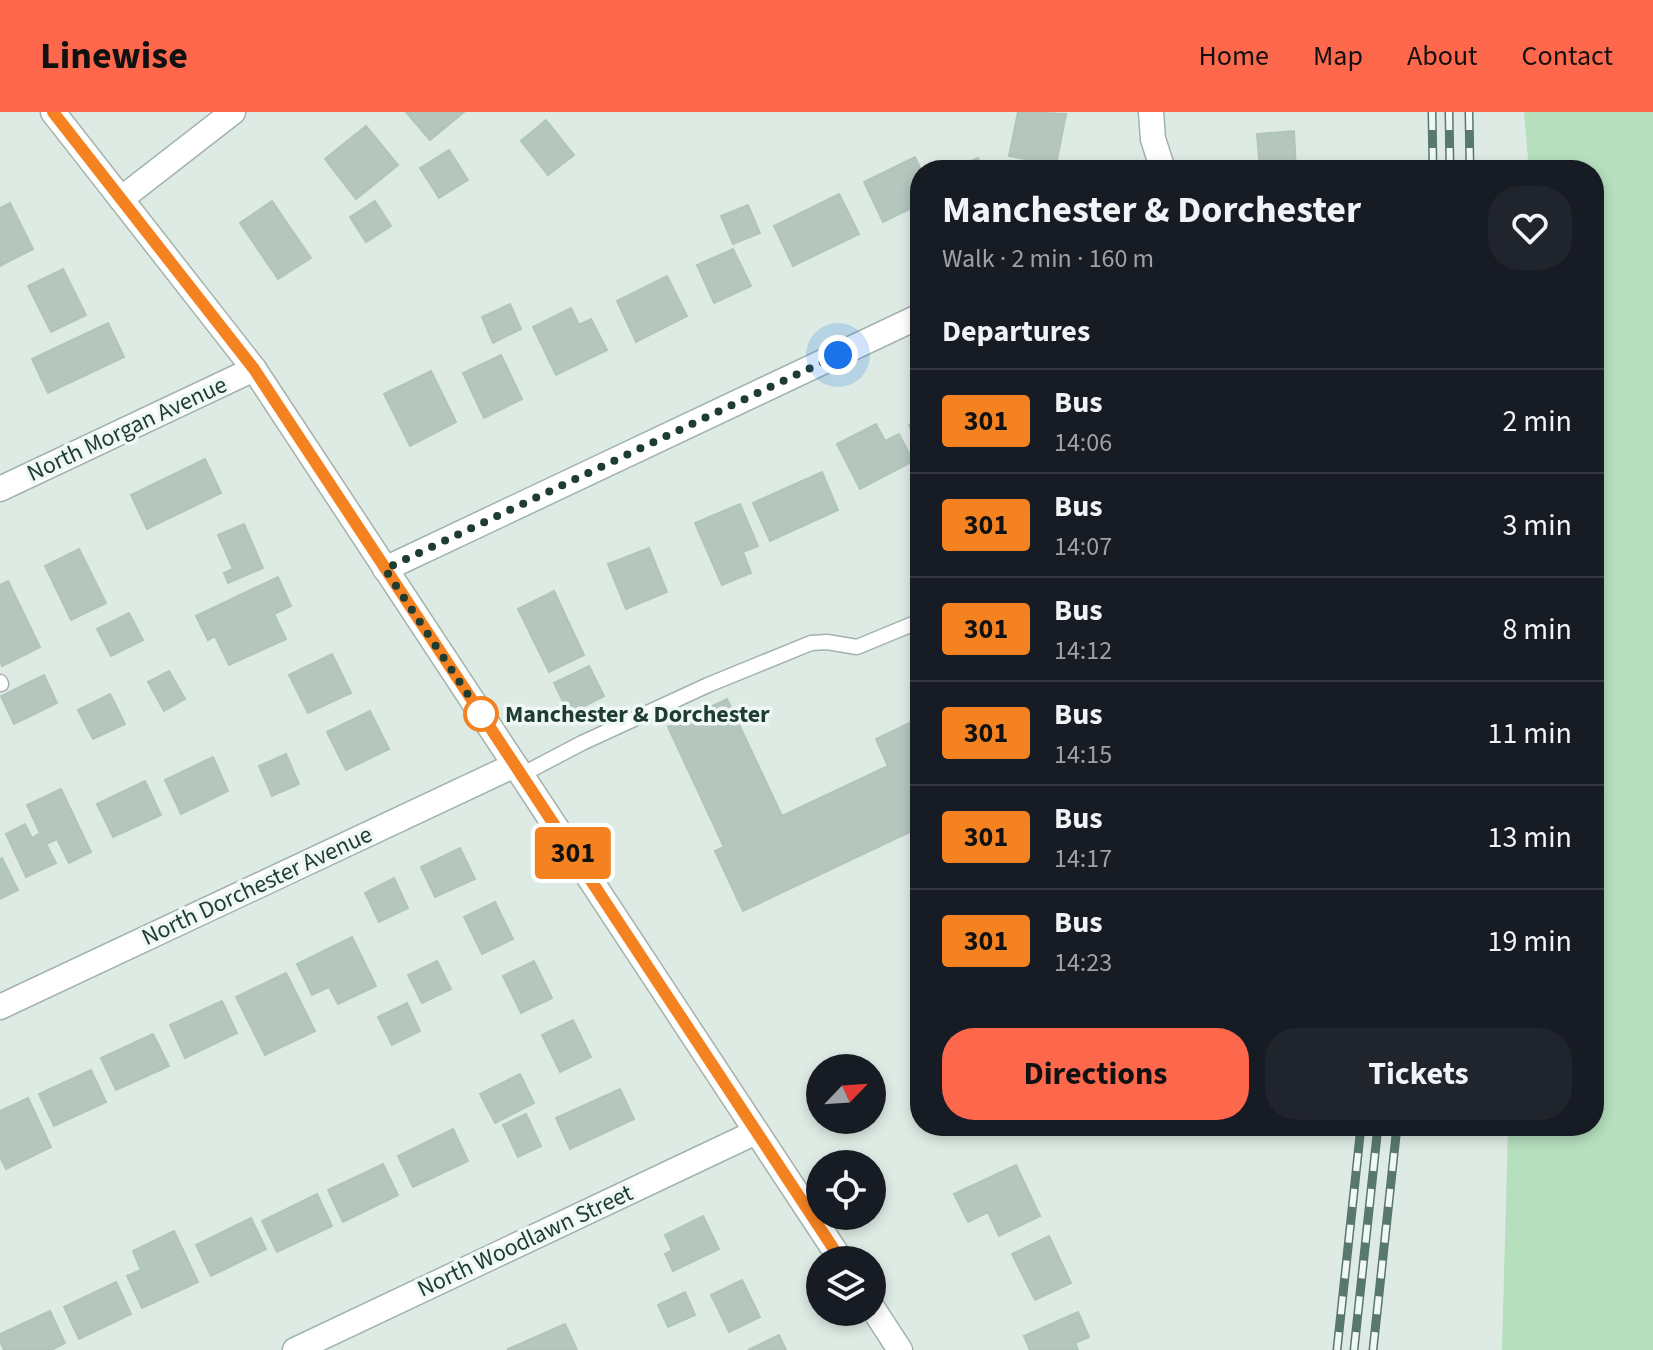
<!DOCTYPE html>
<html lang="en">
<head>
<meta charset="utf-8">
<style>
	body { margin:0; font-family:"Source Sans 3",sans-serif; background:#20242c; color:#f1f3f6; height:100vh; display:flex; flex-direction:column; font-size:30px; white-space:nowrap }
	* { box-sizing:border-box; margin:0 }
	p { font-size:26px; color:#9ea1a6 }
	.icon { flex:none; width:44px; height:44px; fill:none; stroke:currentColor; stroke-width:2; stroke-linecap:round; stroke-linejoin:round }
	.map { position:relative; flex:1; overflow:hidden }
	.drawer { position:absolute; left:910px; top:48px; width:694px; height:976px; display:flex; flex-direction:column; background:#171b24; border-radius:32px; box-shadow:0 4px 12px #0003 }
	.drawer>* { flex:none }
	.badge { padding:0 16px; border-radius:6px; font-size:28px; line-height:52px }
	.needle { width:52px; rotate:65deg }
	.tools { position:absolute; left:806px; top:942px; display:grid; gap:16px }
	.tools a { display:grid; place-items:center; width:80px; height:80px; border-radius:50%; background:#171b24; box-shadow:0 4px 12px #0003; font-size:40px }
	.you { position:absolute; width:40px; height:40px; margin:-20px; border:6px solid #fff; border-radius:50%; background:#1a73e8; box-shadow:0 0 0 12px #1a73e833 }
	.map>.badge { position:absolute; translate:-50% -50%; box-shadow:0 0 0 4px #fff }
	h2 { padding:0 32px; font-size:30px; line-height:72px }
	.round { display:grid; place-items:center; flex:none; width:84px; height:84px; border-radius:32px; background:#20242c }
	.summary { display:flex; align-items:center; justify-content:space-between; height:136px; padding:0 32px }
	h1 { font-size:38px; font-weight:700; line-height:60px }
	.primary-button { display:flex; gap:16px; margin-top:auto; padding:16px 32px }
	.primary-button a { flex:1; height:92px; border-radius:32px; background:#fd674b; color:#111; font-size:32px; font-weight:700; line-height:92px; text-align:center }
	.primary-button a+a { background:#20242c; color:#f1f3f6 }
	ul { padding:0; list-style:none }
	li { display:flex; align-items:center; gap:24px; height:104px; padding:0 32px; border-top:2px solid #363941 }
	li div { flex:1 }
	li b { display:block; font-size:30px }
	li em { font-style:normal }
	li .badge { min-width:88px; font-weight:700; text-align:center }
	header { display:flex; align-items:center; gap:48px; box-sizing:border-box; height:112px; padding:0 40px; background:#fd674b; color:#111 }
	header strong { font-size:38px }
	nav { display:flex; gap:44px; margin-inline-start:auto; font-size:28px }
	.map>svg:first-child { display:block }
</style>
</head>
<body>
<header>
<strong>Linewise</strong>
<nav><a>Home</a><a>Map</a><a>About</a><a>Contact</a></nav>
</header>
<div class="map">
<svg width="1653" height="1238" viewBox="0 0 1653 1238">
	<rect width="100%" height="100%" fill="#deebe4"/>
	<!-- green -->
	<path fill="#b5dfbd" d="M1524 0H1653V1238H1502L1508 1014H1594V58H1529Z"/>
	<!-- building -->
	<path fill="#b4c6bd" stroke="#b0c5bb" stroke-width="2" d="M406 0H464L430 28Z
		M1018 0 1066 2 1056 53 1009 44Z
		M546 8 574 43 548 63 521 29Z
		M366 14 398 53 356 87 325 47Z
		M1294 19 1296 58H1260L1257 22Z
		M449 38 468 68 439 86 420 56Z
		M915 45 921 58 920 92 883 110 864 70Z
		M978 46 984 58H950Z
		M839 82 859 122 793 154 774 114Z
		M272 89 311 146 278 167 240 111Z
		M375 89 391 114 366 130 350 105Z
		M10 91 33 137 0 154V96Z
		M748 93 760 121 733 132 721 104Z
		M733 137 751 174 714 191 697 153Z
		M63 157 86 203 51 220 28 174Z
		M667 164 687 204 636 230 617 189Z
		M510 192 521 217 493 231 482 205Z
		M571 196 579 213 591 207 607 238 556 263 533 215Z
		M108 211 124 245 48 281 32 247Z
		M501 243 522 287 484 306 463 261Z
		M431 259 456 310 410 334 384 282Z
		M920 307V336L909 313Z
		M876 312 885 329 899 322 913 349 860 377 837 332Z
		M205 347 221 381 147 417 131 383Z
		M822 360 838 398 770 429 753 391Z
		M740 392 758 434 743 440 751 461 722 473 695 411Z
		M244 412 263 456 228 471 224 461 233 457 218 423Z
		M649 436 667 480 626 497 608 452Z
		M79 437 106 491 71 508 45 454Z
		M278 465 291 494 274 502 286 527 229 553 215 524 208 528 196 504Z
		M8 469 40 535 2 554 0 549V473Z
		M554 479 584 543 549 560 518 497Z
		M129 501 143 528 111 544 97 517Z
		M332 542 351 581 308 601 289 563Z
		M589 554 604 584 569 602 554 571Z
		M169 559 185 587 164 599 148 570Z
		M44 563 57 591 14 612 1 584Z
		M110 582 125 612 93 627 78 598Z
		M727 587 782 704 888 654 876 627 920 606V715L743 799 715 739 724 735 668 615Z
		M370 599 389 637 346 658 327 620Z
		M286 642 299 672 272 684 259 654Z
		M213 645 228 679 181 702 165 668Z
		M145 669 161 703 113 725 97 692Z
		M61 677 91 740 69 751 57 727 46 732 56 751 26 765 6 722 25 712 32 726 40 721 27 693Z
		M460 736 475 767 435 785 421 755Z
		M2 746 18 778 0 787V747Z
		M394 766 408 796 379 810 365 781Z
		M495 790 513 827 482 842 464 805Z
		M352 825 376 874 338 892 329 875 312 883 297 852Z
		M437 849 451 877 422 891 408 863Z
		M534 849 552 886 521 901 503 864Z
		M286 861 315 919 265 943 236 885Z
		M222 889 237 921 185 946 170 913Z
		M407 891 420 919 392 933 378 905Z
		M573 908 591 945 560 960 542 923Z
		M153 922 169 954 116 978 101 946Z
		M91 958 106 990 54 1014 39 982Z
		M520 962 534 991 495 1011 480 982Z
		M620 977 634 1007 570 1037 556 1006Z
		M28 986 51 1035 6 1057 0 1045V999Z
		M526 1002 541 1034 518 1045 503 1013Z
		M453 1017 468 1049 413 1075 398 1044Z
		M383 1052 398 1083 343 1110 328 1078Z
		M1016 1053 1040 1104 999 1124 988 1100 968 1110 954 1082Z
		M317 1082 332 1114 277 1140 262 1109Z
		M703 1104 719 1137 673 1159 665 1142 672 1138 665 1123Z
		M251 1106 266 1137 211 1164 196 1133Z
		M174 1119 198 1170 142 1196 127 1164 141 1158 133 1139Z
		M1049 1124 1071 1171 1035 1188 1012 1142Z
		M742 1168 760 1205 729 1220 711 1183Z
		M116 1170 131 1202 79 1227 64 1195Z
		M685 1180 695 1203 668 1215 658 1193Z
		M50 1199 65 1231 51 1238H4L0 1229V1222Z
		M1078 1200 1089 1225 1075 1231 1078 1238H1030L1024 1224Z
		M565 1212 577 1238H509L508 1237Z
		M779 1223 786 1238H748Z"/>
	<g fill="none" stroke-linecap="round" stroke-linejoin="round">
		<!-- service casing -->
		<g stroke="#a1b3ab" stroke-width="17">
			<path id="service" d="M0 570 1 572
				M521 663 582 631 708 573 811 531 827 530 857 535 920 509"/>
		</g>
		<!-- minor casing -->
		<g stroke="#a1b3ab" stroke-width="27">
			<path id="minor" d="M1151 0 1153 27 1163 58
				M121 87 233 0
				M0 377 254 257
				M385 457 920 204
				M0 895 515 653
				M295 1238 756 1020"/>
		</g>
		<!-- tertiary casing -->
		<g stroke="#a1b3ab" stroke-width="27">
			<path id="tertiary" d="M53 0 254 257 841 1148
				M872 1195 900 1238"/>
		</g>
		<!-- service -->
		<use href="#service" stroke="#fff" stroke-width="14"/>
		<!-- minor -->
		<use href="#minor" stroke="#fff" stroke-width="24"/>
		<!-- tertiary -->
		<use href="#tertiary" stroke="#fff" stroke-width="24"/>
		<!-- rail casing -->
		<g stroke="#58786d" stroke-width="9">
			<path id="rail" d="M1432 0 1433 58
				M1449 0 1450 58
				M1469 0 1470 58
				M1337 1238 1361 1014
				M1354 1238 1378 1014
				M1373 1238 1397 1014"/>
		</g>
		<!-- rail -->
		<use href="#rail" stroke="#eff8f3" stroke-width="6" stroke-dasharray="18" stroke-linecap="butt"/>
	</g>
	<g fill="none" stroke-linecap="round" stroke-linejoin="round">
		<!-- line casing -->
		<g stroke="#fff" stroke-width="18">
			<path id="line" d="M53 0 254 257 841 1148"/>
		</g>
		<!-- line -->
		<use href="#line" stroke="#f58220" stroke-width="12"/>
		<!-- walk -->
		<path stroke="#1e3c32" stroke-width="8" stroke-dasharray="0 14.4" d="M481 602 482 604 385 457 838 243"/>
	</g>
	<!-- markers -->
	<circle fill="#fff" stroke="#f58220" stroke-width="4" cx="481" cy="602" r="16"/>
	<g text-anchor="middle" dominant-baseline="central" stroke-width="7" stroke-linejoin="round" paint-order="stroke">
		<!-- street labels -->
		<g font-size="24" fill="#1e3c32" stroke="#eff8f3">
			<text transform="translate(127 317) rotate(-25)">North Morgan Avenue</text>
			<text transform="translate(257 774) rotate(-25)">North Dorchester Avenue</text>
			<text transform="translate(525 1129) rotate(-25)">North Woodlawn Street</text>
		</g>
		<!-- stop labels -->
		<g font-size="24" font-weight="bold" fill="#1e3c32" stroke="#eff8f3" text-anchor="start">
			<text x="505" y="602">Manchester &amp; Dorchester</text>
		</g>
	</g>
</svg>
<div class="tools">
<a><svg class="needle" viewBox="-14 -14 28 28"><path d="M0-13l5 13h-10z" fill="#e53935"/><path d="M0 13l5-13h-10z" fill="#9ea1a6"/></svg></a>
<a><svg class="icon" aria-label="locate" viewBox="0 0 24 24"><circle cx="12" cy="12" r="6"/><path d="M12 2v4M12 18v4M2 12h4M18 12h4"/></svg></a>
<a><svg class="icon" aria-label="layers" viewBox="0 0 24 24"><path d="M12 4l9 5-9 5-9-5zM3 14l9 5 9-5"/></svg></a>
</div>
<div class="you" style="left:838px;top:243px"></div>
<b class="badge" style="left:573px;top:741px;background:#f58220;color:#111">301</b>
<section class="drawer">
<div class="summary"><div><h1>Manchester &amp; Dorchester</h1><p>Walk · 2 min · 160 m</p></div><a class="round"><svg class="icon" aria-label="heart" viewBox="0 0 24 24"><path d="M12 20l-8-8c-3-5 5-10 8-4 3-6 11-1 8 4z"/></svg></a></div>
<h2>Departures</h2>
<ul>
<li><span class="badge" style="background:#f58220;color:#111">301</span><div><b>Bus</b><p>14:06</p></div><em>2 min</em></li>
<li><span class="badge" style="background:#f58220;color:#111">301</span><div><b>Bus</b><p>14:07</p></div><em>3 min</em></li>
<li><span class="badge" style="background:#f58220;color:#111">301</span><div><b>Bus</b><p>14:12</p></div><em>8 min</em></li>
<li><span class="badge" style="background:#f58220;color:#111">301</span><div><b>Bus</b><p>14:15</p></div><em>11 min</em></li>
<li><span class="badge" style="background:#f58220;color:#111">301</span><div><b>Bus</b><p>14:17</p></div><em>13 min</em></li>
<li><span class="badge" style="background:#f58220;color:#111">301</span><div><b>Bus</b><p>14:23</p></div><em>19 min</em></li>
</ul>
<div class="primary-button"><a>Directions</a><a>Tickets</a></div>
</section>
</div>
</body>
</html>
